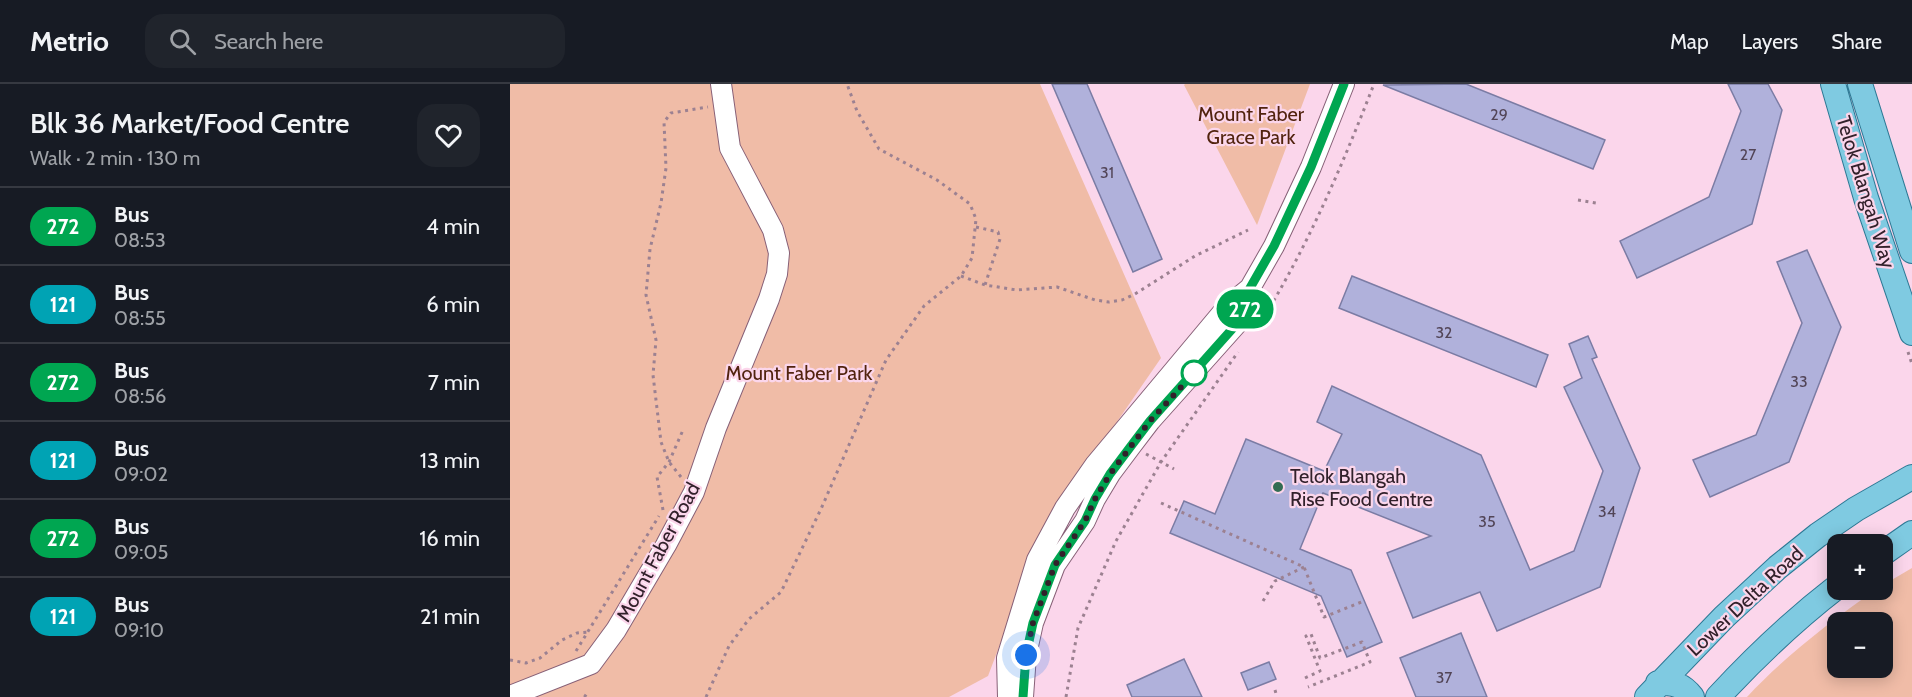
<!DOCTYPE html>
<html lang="en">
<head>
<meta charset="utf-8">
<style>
	body { margin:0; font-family:Cabin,sans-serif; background:#20242c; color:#f1f3f6; height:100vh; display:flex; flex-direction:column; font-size:22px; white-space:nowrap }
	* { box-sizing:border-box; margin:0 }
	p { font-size:20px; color:#9ea1a6 }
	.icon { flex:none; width:33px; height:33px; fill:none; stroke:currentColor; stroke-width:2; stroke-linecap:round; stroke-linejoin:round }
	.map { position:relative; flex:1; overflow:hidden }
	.drawer { display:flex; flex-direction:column; background:#171b24; width:510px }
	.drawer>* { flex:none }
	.badge { padding:0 12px; border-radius:20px; font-size:21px; line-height:39px }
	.controls { position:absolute; left:1317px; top:450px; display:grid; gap:12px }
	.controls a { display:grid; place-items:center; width:66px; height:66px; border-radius:12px; background:#171b24; box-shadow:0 3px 15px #0003; font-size:30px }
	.you { position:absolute; width:30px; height:30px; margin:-15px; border:4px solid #fff; border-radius:50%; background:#1a73e8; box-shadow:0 0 0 9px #1a73e833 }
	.map>.badge { position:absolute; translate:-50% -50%; box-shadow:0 0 0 3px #fff }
	.round { display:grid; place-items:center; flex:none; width:63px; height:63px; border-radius:18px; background:#20242c }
	.summary { display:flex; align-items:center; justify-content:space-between; height:102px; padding:0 30px }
	h1 { font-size:28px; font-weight:600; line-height:45px }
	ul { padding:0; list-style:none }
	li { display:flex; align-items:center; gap:18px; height:78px; padding:0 30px; border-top:2px solid #363941 }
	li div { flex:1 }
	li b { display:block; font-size:22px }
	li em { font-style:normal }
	li .badge { min-width:66px; font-weight:700; text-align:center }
	header { display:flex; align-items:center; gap:36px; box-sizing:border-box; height:84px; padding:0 30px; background:#171b24; border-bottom:2px solid #363941 }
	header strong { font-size:28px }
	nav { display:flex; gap:33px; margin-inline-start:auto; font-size:21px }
	.search { width:420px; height:54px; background:#20242c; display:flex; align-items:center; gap:15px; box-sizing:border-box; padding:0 21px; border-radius:18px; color:#9ea1a6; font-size:22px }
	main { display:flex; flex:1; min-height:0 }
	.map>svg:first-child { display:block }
</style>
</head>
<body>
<header>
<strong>Metrio</strong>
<div class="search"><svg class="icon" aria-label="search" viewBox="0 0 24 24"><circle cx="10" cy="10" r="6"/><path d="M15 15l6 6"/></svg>Search here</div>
<nav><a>Map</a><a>Layers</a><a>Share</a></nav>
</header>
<main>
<section class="drawer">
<div class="summary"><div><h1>Blk 36 Market/Food Centre</h1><p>Walk · 2 min · 130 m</p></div><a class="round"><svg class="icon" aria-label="heart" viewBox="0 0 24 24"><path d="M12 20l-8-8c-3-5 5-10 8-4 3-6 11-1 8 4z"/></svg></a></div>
<ul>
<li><span class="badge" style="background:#00a651;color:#fff">272</span><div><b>Bus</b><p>08:53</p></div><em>4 min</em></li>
<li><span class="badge" style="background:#00a3b4;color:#fff">121</span><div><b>Bus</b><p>08:55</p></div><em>6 min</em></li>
<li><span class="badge" style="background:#00a651;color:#fff">272</span><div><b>Bus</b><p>08:56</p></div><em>7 min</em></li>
<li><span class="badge" style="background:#00a3b4;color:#fff">121</span><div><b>Bus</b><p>09:02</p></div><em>13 min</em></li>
<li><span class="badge" style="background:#00a651;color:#fff">272</span><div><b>Bus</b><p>09:05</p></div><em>16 min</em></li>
<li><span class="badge" style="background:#00a3b4;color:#fff">121</span><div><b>Bus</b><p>09:10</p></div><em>21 min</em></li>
</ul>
</section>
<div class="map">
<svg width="1402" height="613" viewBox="0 0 1402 613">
	<rect width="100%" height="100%" fill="#fbd6eb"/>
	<!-- green -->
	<path fill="#f0bca7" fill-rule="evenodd" d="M0 0H530L651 274 535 442 478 592 439 613H0Z
		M675 0H800L747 141 674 1Z
		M1402 484V613H1237C1275 572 1320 538 1365 506H1372L1373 501ZM1328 538H1372V584H1328Z"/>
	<!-- building -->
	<path fill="#b0b1db" stroke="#7b7ca4" stroke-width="1.5" d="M542 0H577L652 175 623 188Z
		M956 0 1095 56 1083 85 873 1Z
		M1218 0H1258L1272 26 1242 140 1127 194 1110 157 1199 113 1231 27Z
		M1297 166 1331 243 1279 378 1200 413 1183 376 1246 351 1292 239 1267 178Z
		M842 192 1038 271 1026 303 829 224Z
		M1078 252 1087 273 1082 275 1130 384 1090 503 987 547 970 508 903 534 877 469 921 452 813 409 790 465 841 486 872 558 837 573 811 512 660 449 674 417 705 430 736 355 814 387 832 350 807 338 822 302 971 371 1020 486 1064 467 1093 387 1054 303 1072 294 1059 260Z
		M951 549 977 613H906L890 574Z
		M674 575 692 613H622L617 601Z
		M759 578 766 595 738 606 731 589Z"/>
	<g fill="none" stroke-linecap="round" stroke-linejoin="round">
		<!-- minor casing -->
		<g stroke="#876077" stroke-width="22">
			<path id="minor" d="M0 612 81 580 106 546 156 461 184 408 206 344 259 215 267 190 269 169 263 146 220 64 211 0
				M498 613 497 574 527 476 555 424 585 381 718 222 740 204
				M513 613 516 571 523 539 545 481 575 437 585 415 600 390 621 362 640 337 732 234 740 204 764 162 801 83 834 0"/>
		</g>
		<!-- major casing -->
		<g stroke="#2d7894" stroke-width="26">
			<path id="major" d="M1323 0 1356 114 1402 249
				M1350 0 1402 167
				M1372 470 1402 449
				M1148 599C1164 599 1172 600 1182 613
				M1137 613 1214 533 1268 483 1308 451 1346 425 1402 393
				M1208 613C1245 573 1284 536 1328 502"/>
		</g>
		<!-- path -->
		<path stroke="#9c8191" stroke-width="3" stroke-dasharray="3 4.5" stroke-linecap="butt" d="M1068 116 1086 119
			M466 143 488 148 490 155 475 201
			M451 192 475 201 507 206 547 203 585 216 599 218 612 216 625 210 685 172 738 146
			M752 236C798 162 832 82 864 0
			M1398 268 1402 280
			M636 370 664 385
			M171 393 159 378 151 358 143 291 146 256 136 211 140 165 151 119 156 84 154 38 161 29 198 23
			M651 419 794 483 814 533 854 517
			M153 426 147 393 159 378 173 346
			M753 517 765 497 794 483
			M66 567 149 432
			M0 576 16 579 30 574 52 556 67 549 78 548
			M795 594 810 587 796 552 801 550 810 574 852 558 860 578 798 603
			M765 606 767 613
			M74 611 77 613
			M196 613 219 562 239 535 271 508 311 425 376 276 414 222 451 192 462 174 466 135 460 120 427 96 369 65 347 27 337 0
			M556 613 568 544 606 457 651 378 728 268"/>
		<!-- minor -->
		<use href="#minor" stroke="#fff" stroke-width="20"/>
		<!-- major -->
		<use href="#major" stroke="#7fcae1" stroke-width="24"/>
	</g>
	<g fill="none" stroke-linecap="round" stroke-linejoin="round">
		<!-- line casing -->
		<g stroke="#fff" stroke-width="14">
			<path id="line" d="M513 613 516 571 523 539 545 481 575 437 585 415 600 390 621 362 640 337 732 234 740 204 764 162 801 83 834 0"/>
		</g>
		<!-- line -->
		<use href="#line" stroke="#00a651" stroke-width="9"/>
		<!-- walk -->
		<path stroke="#32212b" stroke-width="6" stroke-dasharray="0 10.8" d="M516 571 523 539 545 481 575 437 585 415 600 390 640 337 684 289"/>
	</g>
	<!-- markers -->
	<circle fill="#fff" stroke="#00a651" stroke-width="3" cx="684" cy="289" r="12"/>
	<circle fill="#336c53" stroke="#fbd6eb" stroke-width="2" cx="768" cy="403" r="6"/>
	<g text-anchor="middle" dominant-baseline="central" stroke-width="4.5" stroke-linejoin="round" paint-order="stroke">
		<!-- number labels -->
		<g font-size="16" fill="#524557">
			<text x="989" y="30">29</text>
			<text x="1238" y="70">27</text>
			<text x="597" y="88">31</text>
			<text x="934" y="248">32</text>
			<text x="1289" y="297">33</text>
			<text x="1097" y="427">34</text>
			<text x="977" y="437">35</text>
			<text x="934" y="593">37</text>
		</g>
		<!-- park labels -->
		<g font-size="20" fill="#51230e" stroke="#fbd6eb">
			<text x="741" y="30">Mount Faber<tspan x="741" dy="23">Grace Park</tspan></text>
			<text x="289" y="289">Mount Faber Park</text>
		</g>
		<!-- street labels -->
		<g font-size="20" fill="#32212b" stroke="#fbd6eb">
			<text transform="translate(1356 108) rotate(73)">Telok Blangah Way</text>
			<text transform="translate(148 468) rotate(-62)">Mount Faber Road</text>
			<text transform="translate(1235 517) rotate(-43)">Lower Delta Road</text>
		</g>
		<!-- poi labels -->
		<g font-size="20" fill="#32212b" stroke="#fbd6eb" text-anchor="start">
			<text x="780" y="392">Telok Blangah<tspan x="780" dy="23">Rise Food Centre</tspan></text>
		</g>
	</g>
</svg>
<div class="controls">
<a>+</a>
<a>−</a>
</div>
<div class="you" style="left:516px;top:571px"></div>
<b class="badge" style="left:735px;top:225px;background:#00a651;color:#fff">272</b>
</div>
</main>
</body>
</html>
